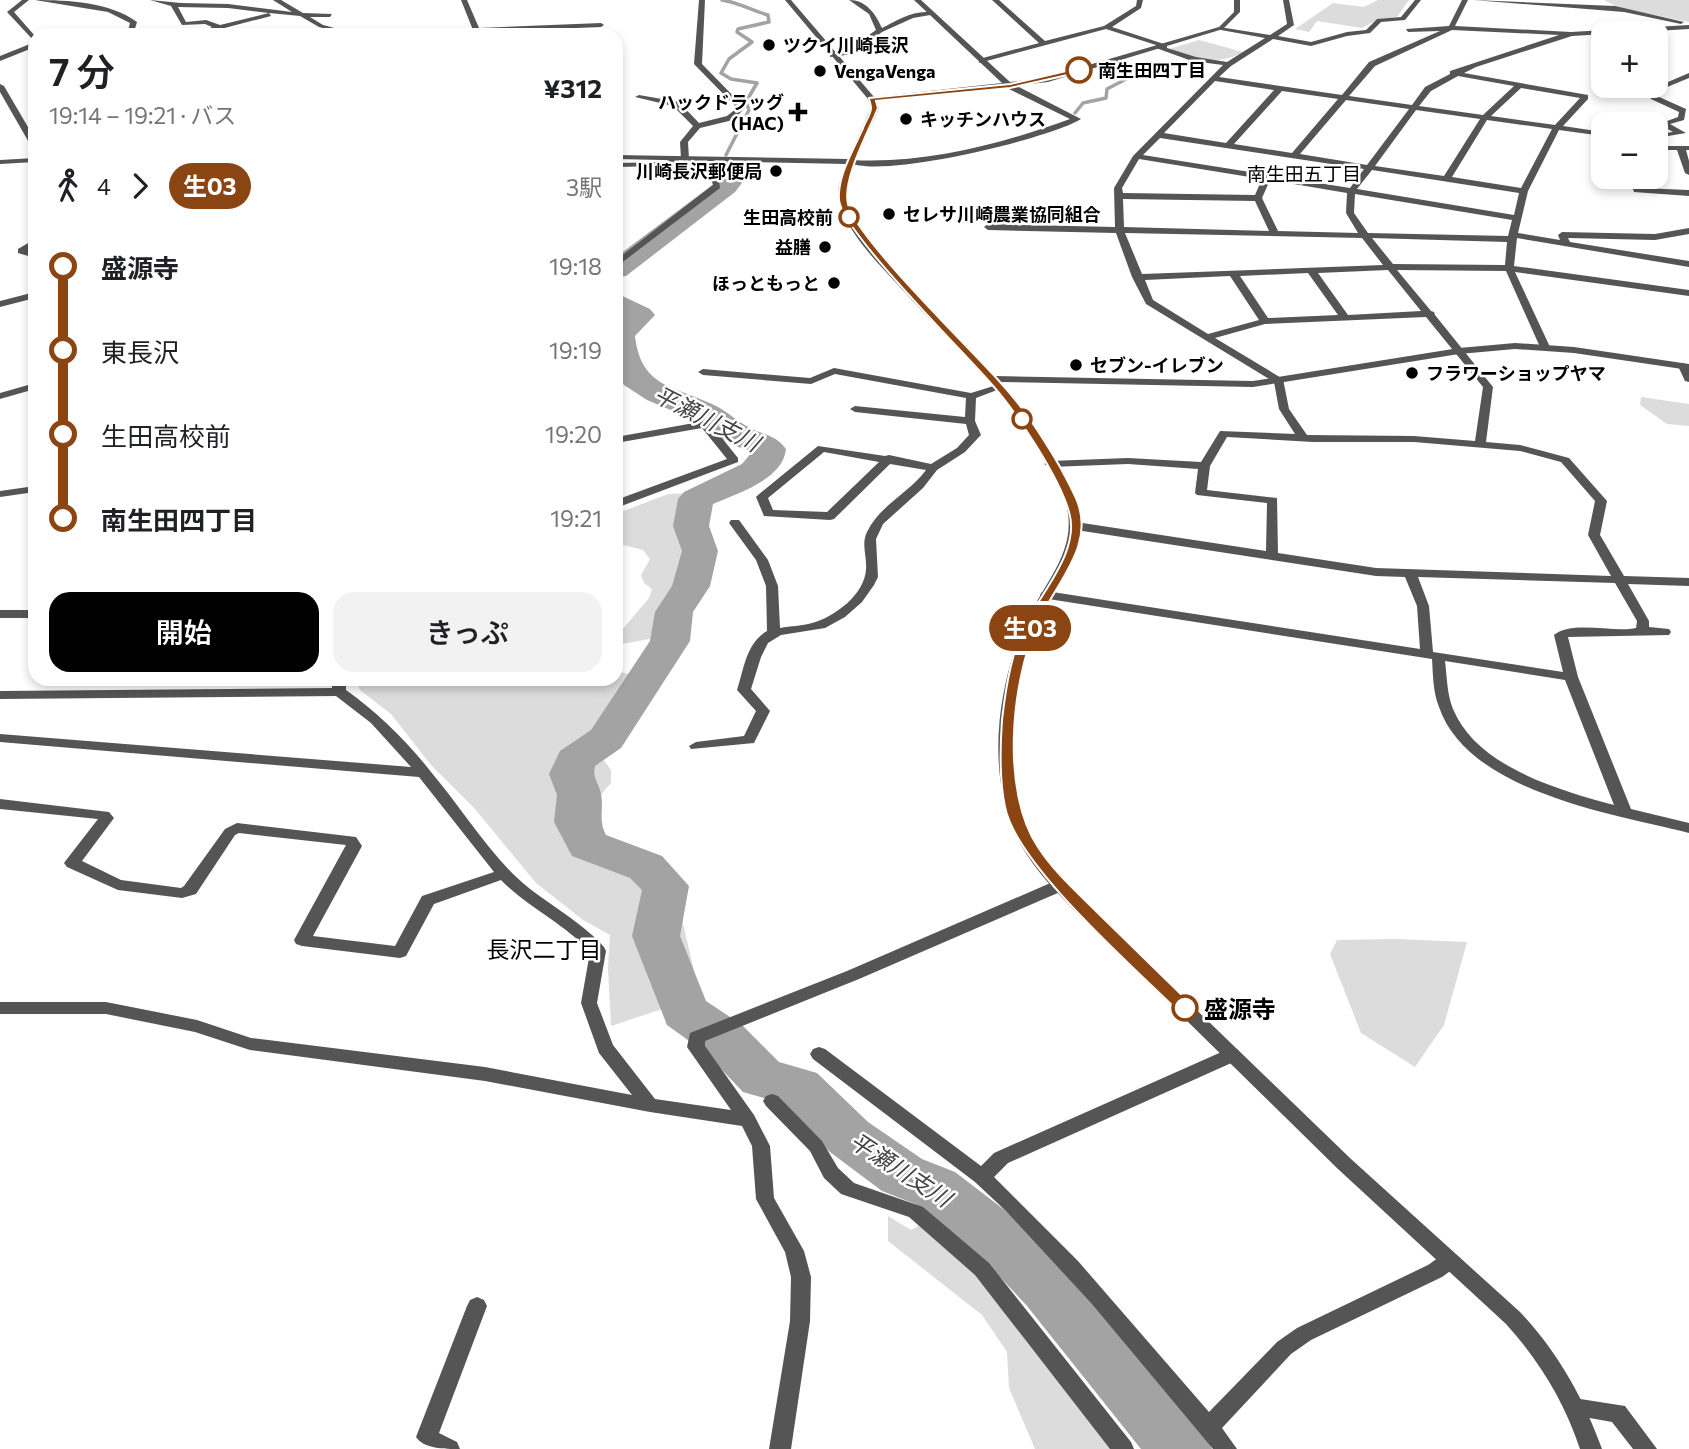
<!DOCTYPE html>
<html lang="ja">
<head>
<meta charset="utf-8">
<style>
	body { margin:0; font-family:Commissioner,"Noto Sans JP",sans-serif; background:#f2f2f2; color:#202124; height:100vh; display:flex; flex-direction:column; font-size:26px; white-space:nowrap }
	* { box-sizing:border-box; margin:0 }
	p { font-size:23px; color:#757577 }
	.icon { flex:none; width:38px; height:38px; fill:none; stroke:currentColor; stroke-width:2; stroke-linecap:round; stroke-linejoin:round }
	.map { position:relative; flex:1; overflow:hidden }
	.sheet { position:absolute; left:28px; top:28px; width:595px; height:658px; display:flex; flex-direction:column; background:#fff; border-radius:21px; box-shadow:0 4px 10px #0003 }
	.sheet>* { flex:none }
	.badge { padding:0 14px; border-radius:23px; font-size:24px; line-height:46px }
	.fabs { position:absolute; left:1591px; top:21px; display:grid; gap:14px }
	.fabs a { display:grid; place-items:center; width:77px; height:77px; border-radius:14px; background:#fff; box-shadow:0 4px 10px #0003; font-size:35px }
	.map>.badge { position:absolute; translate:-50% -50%; box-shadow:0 0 0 4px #fff }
	.legs { display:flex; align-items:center; gap:10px; height:77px; padding:0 21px; font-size:23px }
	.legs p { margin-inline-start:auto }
	.headline { display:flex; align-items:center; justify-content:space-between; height:119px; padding:0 21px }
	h1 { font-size:38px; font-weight:600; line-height:52px }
	.button { display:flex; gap:14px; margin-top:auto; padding:14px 21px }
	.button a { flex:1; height:80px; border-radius:21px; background:#000; color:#fff; font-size:28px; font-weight:600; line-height:80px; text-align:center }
	.button a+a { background:#f2f2f2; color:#202124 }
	ul { padding:0 21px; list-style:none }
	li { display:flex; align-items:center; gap:24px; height:84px; font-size:26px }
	li i { display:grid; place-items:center; width:10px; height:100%; margin:0 9px; background:currentColor }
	li i::after { content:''; width:18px; height:18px; margin:-9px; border:5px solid; border-radius:50%; background:#fff }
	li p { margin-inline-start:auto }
	li:first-child i { background:linear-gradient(#0000 50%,currentColor 0) }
	li:last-child i { background:linear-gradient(currentColor 50%,#0000 0) }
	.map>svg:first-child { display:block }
</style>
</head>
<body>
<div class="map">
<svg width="1689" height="1449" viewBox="0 0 1689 1449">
	<rect width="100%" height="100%" fill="#fff"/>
	<!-- green -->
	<path fill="#dcdcdc" d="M1378 0H1409L1397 17 1377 20 1362 28 1317 21 1309 32 1295 29 1333 3 1364 7Z
		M1604 0H1689V22L1619 8Z
		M1199 40 1243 52C1218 67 1195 57 1169 49Z
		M1641 397 1689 404V426L1667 424 1640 405Z
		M691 493 709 502 700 517 707 545 705 566 689 595 685 628 660 637 622 644 616 651V637L649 598 652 589 644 583 641 575 650 559 643 550 616 543V514L668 494Z
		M616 671 628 674 634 682 603 733 600 755 611 770V783L599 797 593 820C615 854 643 854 677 872L676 893 697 984 668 1007 611 1026 608 968 610 935 583 920 536 883 475 809 431 765 391 714 360 690 355 679H616Z
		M1396 939 1467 942 1444 1025 1415 1067 1361 1033 1330 954 1337 940Z
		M888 1216 911 1230 924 1223 979 1273 1118 1449H1035L1009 1388 1007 1352 982 1315 888 1241Z"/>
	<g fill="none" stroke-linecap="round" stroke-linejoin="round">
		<!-- stream -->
		<path stroke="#a3a3a3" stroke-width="3.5" d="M722 0C740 3 751 10 768 15L769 22 738 29 737 32 752 42 729 59 721 73 731 79 757 83 746 102 749 110 726 155
			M1075 113 1083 103 1106 98 1107 89 1132 76 1195 61
			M720 167 721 161"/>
		<!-- river -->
		<path fill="#a3a3a3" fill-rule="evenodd" d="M720 160 729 162 742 183 735 192 626 276 616 278V257L715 183 707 174 711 162Z
			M616 293 650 309 655 315 635 336C641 390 678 386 718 407 729 413 738 422 750 428 764 435 776 435 786 449 783 480 737 493 713 504L709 526 718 551 710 586 693 612 690 641 621 748 595 766C592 778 599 783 601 794 604 810 598 820 606 835L662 856 689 886 680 936 706 1001 742 1025 779 1062 817 1073 868 1122 922 1159 955 1172 1028 1228 1069 1270 1203 1428 1212 1449H1141L1027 1306 986 1262 915 1204 882 1191 830 1152 781 1103 743 1092 706 1053 667 1025 632 936 642 890 630 878 572 856 554 822 557 795 549 774 560 751 591 730 650 641 655 612 672 586 682 551 673 526 678 499 684 492 742 464 752 452 728 443 697 421 647 400 624 385 616 374V321L621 317 616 314Z"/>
		<!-- minor -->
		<path fill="#555" fill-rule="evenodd" d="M22 0H29L14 12 35 36V47L0 61V56L35 42 7 12Z
			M150 0 181 3 228 4 292 12 273 0H281L303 13 332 14 330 17H310L323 25 361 35H350L319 27 300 16 269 13 271 16 209 32 206 30 212 27 205 24 182 25 171 6ZM178 7 228 8 269 13 220 25 206 20 186 22Z
			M461 0H467L479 28 601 23 604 25 601 27 480 32 481 35H475Z
			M699 0H705L702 64 745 108 733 120 700 128 688 142 689 159 685 161 681 159 680 142 693 126 673 106 635 97 639 95 679 102 699 123 727 116 737 108 694 64Z
			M849 0C866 0 875 13 882 28 898 20 919 7 936 14L913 18 882 32 853 54 830 57V53L848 50 876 30 869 14Z
			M992 0H999L1045 41 1104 26 1136 6 1137 0H1143L1141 8 1112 27 1167 45V48L1196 57 1227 62 1265 38 1221 30 1219 27 1270 35 1287 24 1283 0H1289L1294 25 1278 36 1311 42 1347 32 1366 30 1377 19 1401 17 1415 0H1421L1405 20 1381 22 1370 33 1347 36 1311 46 1273 39 1231 66 1219 77 1342 95 1369 62 1440 31 1408 32 1406 29 1449 26 1462 0H1468L1455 26 1571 32 1689 25V29L1572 36 1476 67 1464 73 1588 95V99L1563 126 1603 132V136L1559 130 1528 191 1518 233 1560 240 1558 235 1562 232 1655 234 1689 228V234L1655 240 1568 238 1570 242 1689 261V267L1517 238 1514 266 1689 290V296L1515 272 1550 347 1545 350 1540 347 1506 271 1397 270 1431 311 1434 312 1435 315 1493 387 1486 442 1520 445 1569 458 1607 501 1600 535 1624 576 1689 578V586L1628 584 1649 621V627L1669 629 1671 632 1669 635 1568 637 1578 677 1631 809 1689 823V833C1613 814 1468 792 1439 707 1433 692 1433 675 1432 659L1042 598 1040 595 1042 592 1046 591 1420 649 1417 606 1405 577 1376 576 1076 530 1070 526 1076 522 1266 551 1267 503 1197 495 1195 493 1198 469 1128 464 1050 467 1044 464 1050 461 1128 458 1201 462 1220 431 1295 434 1279 409 1274 382 1146 304 1132 277 1116 233 988 230 984 227 988 224 1115 227 1114 188 1133 156 1223 65 1192 61 1156 48V45L1106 29 979 63V59L1039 43ZM1452 30 1559 35 1450 71V74L1425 87 1412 105 1349 96 1375 66ZM1458 76 1514 86 1483 115 1419 106 1431 91ZM1215 81 1274 90 1226 143 1164 133ZM1521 88 1580 98 1555 125 1491 116ZM1282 91 1338 99 1292 153 1234 144ZM1346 100 1409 109 1367 165 1300 154ZM1416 110 1480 119 1444 176 1375 166ZM1487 120 1552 129 1521 188 1452 177ZM1160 138 1364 169 1350 188 1143 155ZM1139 159 1262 179 1255 195 1123 193 1122 188ZM1372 170 1519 193 1514 215 1357 189ZM1270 180 1347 193 1346 213 1358 233 1278 231 1262 198ZM1355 194 1512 220 1508 236 1368 233 1354 213ZM1123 199 1255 201 1269 231 1124 227ZM1125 233 1362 238 1383 265 1142 274ZM1372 238 1507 242 1505 265 1393 264ZM1388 270 1421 311 1348 315 1318 273ZM1308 273 1338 315 1268 318 1240 276ZM1230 276 1259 320 1208 334 1153 300 1145 280ZM1426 317 1483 387 1475 441 1414 436 1307 435 1289 409 1283 379 1215 338 1265 324ZM1227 437 1313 442H1414L1520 451 1561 462 1595 501 1588 535 1611 576 1376 568 1278 553 1277 498 1207 490 1210 466ZM1418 577 1615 583 1637 621 1636 628C1614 633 1572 620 1554 635L1563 672 1433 652 1429 606ZM1445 661 1565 680 1614 805C1559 790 1477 767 1453 709 1447 695 1447 677 1445 661Z
			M1473 0 1615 6 1684 22 1681 24 1624 12Z
			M1689 73V78L1655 92 1657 96 1686 109 1684 120 1670 124 1686 133 1656 138V134L1673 132 1659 124 1678 117 1679 112 1651 99 1647 91Z
			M0 84 4 86 35 139V148L31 146 0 92Z
			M1007 84H1013L1081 119C1049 139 879 180 848 162L852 160C926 164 1001 144 1070 119L1007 88Z
			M1656 146H1689V150H1686L1689 161V175L1685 173 1677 150H1656Z
			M676 157H679V161L665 166 616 167V163L664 162Z
			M696 157H702L718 174 720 188 616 267V260L713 185 710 175 696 161Z
			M35 158V162L0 164V160Z
			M1629 177H1637L1641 188 1689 190V196L1634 192Z
			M35 239V246L28 250 35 252V258L18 253V249Z
			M35 292V298L0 307V301Z
			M1683 363 1689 368V382L1685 381 1678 366Z
			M834 368 971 393 1000 384 1005 387 976 398 975 421 981 435 979 437 965 452 937 470 923 488 883 524 876 539 878 577 874 585 862 602 845 617 825 628 781 635 768 643 761 657 751 689 770 711 754 743 691 749 689 746 696 742 744 736 756 711 737 690C744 669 746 643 767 631L766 586 756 560 729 523 731 520H739L768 560 778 586 780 628C791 626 802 626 812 623 835 617 865 594 866 569 867 556 861 544 867 532 880 505 909 493 926 470L890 464 834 519 830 520 764 516 756 497 758 495 818 446 885 456 889 455 931 464 957 448 969 435 966 424 855 412 850 409 855 406 965 417 966 398 835 374 811 384 703 375 698 372 703 369 810 378ZM824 452 879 462 827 512 773 510 768 498Z
			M35 383V389L0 399V393Z
			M705 421 709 422 738 458V462L616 508V500L727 459 702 428 616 443V437Z
			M35 486V492L0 497V491Z
			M0 610H35V618H0Z
			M332 679H346V690C378 713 407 741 431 772 458 804 482 842 512 873 540 901 577 917 604 947L606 951 597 1003 613 1045 655 1099 731 1110 687 1047 690 1033 847 971 1055 881H1067L1069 885 1067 889 859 979 705 1041V1046L754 1115 770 1146 774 1198 804 1251 811 1277 810 1321 791 1449H769L790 1321 791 1277 785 1252 756 1199 752 1146 742 1126 650 1112 485 1081 250 1050 195 1032 106 1014H0V1002H106L197 1020 251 1038 485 1067 632 1095 599 1053 581 1003 590 952C564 923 528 908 501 880L434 904 406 956 400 958 302 946 296 944 294 940 346 845 239 833 235 835 196 894 182 898 118 890 67 867 64 863 67 859 98 819 0 809V799L109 812 114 818 82 861 121 880 181 888 184 886 225 829 237 823 356 837 362 846 313 936 395 946 422 896 494 872 419 777 0 742V734L411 767 371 723 336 696 0 699V691L332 688Z
			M819 1047 825 1049 981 1166 994 1153 1226 1050 1232 1048 1238 1050 1241 1055 1238 1060 1008 1163 994 1177 1078 1261 1209 1412 1277 1342 1297 1328 1428 1265C1437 1259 1444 1251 1456 1255L1459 1261 1456 1267 1442 1277 1311 1340 1291 1354 1222 1428 1237 1449H1213L1092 1304 1006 1211 975 1182 813 1059 810 1054 813 1049Z
			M772 1094 778 1096 822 1141 838 1168 854 1183 923 1207 989 1263 1131 1442 1134 1449H1110L975 1275 909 1217 841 1194 824 1178 810 1151 766 1106 763 1101 766 1096Z
			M477 1297 484 1300 487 1306 439 1433 457 1442 460 1449C444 1449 424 1449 416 1437L467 1306 470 1300Z
			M1574 1398 1625 1406 1657 1449H1633L1612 1422 1567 1414 1563 1407 1567 1400Z"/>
		<!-- tertiary -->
		<path fill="#555" fill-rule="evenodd" d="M35 0C68 0 110 2 137 22L133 35H127L130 23 108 12Z
			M785 0H791L874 97 1002 83 914 0H921L1010 82 1044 78 1219 27 1234 12V0H1240V12L1223 29 1048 82 1013 86 1010 88 1006 86 876 101 879 108C868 136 849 162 847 191 844 234 963 341 995 376L1253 381 1459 348 1515 343 1574 347 1689 364V370L1574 353 1515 349 1459 354 1253 387 1001 382C1027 412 1084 489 1081 529 1079 565 1051 593 1037 625 1010 689 1001 778 1035 842 1048 868 1072 890 1093 910L1351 1159 1520 1312C1557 1351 1584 1399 1602 1449H1580C1565 1403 1539 1360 1506 1324L1338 1169 1082 918C1060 896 1036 872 1021 845 985 781 996 688 1025 624 1044 581 1082 548 1064 498 1032 412 958 352 899 286 878 263 850 236 840 205 835 192 841 177 846 164L616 159V155L848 159 871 108 868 99Z"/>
	</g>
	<!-- line-1 -->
	<path fill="#8b4513" stroke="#fff" stroke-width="2" d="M1079 68 1081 72 1010 88 876 101 878 108C869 131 842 179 848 204 856 238 971 349 1000 382 1028 412 1059 461 1076 498 1097 546 1055 583 1037 625 1011 683 1001 792 1038 847 1054 872 1078 893 1099 914 1130 944 1160 974 1191 1004V1012H1179C1135 968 1016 865 1005 807 999 779 1000 748 1002 720 1006 685 1012 647 1030 616 1046 587 1080 548 1069 512 1059 477 1018 415 994 387 966 354 842 232 839 200 837 176 854 149 863 128 865 122 871 114 871 108 871 104 869 101 869 98L1010 84Z"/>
	<!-- markers -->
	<g fill="#000" stroke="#fff" stroke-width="2.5">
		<circle cx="769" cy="45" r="7"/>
		<circle cx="820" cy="71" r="7"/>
		<path d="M794.5 101.5h7v7h7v7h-7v7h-7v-7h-7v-7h7z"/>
		<circle cx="906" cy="119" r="7"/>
		<circle cx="776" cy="171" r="7"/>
		<circle cx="889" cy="214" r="7"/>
		<circle cx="825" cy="247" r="7"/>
		<circle cx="834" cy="283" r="7"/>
		<circle cx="1076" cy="365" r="7"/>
		<circle cx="1412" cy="373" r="7"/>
	</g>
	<g fill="#fff" stroke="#8b4513" stroke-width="3.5">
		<circle cx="1079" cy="70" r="12"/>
		<circle cx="849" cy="217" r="9"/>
		<circle cx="1022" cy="419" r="9"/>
		<circle cx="1185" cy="1008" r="12"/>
	</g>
	<g text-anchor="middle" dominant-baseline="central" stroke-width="5" stroke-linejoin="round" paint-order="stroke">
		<!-- far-poi labels -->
		<g font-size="18" font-weight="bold" fill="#000" stroke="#fff" text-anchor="start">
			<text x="783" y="45">ツクイ川崎長沢</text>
			<text x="834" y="71">VengaVenga</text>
			<text x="784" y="102" text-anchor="end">ハックドラッグ<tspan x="784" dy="21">(HAC)</tspan></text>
			<text x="920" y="119">キッチンハウス</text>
			<text x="762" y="171" text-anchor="end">川崎長沢郵便局</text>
			<text x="903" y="214">セレサ川崎農業協同組合</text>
			<text x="811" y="247" text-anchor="end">益膳</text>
			<text x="820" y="283" text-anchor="end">ほっともっと</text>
			<text x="1090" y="365">セブン-イレブン</text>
			<text x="1426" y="373">フラワーショップヤマ</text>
		</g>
		<!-- far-stop labels -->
		<g font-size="18" font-weight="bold" fill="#000" stroke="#fff" text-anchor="start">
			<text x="1098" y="70">南生田四丁目</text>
			<text x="833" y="217" text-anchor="end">生田高校前</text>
		</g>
		<!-- far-neighbourhood labels -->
		<g font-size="19" fill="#000" stroke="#fff">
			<text x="1304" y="173">南生田五丁目</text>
		</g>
		<!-- water labels -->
		<g font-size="23" font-style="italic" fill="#444" stroke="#fff">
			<text transform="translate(707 418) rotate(27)">平瀬川支川</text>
			<text transform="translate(901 1169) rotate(33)">平瀬川支川</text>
		</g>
		<!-- neighbourhood labels -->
		<g font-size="23" fill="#000" stroke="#fff">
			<text x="544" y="949">長沢二丁目</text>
		</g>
		<!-- near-stop labels -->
		<g font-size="24" font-weight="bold" fill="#000" stroke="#fff" text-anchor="start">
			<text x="1204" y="1008">盛源寺</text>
		</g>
	</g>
</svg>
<div class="fabs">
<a>+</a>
<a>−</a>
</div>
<b class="badge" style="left:1030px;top:628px;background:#8b4513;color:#fff">生03</b>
<section class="sheet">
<div class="headline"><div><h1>7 分</h1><p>19:14 – 19:21 · バス</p></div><b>¥312</b></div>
<div class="legs"><svg class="icon" aria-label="walk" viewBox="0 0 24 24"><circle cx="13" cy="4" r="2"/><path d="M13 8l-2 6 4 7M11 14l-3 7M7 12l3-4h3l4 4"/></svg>4<svg class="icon" aria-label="forward" viewBox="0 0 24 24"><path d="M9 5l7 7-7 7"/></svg><b class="badge" style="background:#8b4513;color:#fff">生03</b><p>3駅</p></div>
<ul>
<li><i style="color:#8b4513"></i><b>盛源寺</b><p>19:18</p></li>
<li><i style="color:#8b4513"></i><span>東長沢</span><p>19:19</p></li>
<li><i style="color:#8b4513"></i><span>生田高校前</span><p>19:20</p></li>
<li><i style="color:#8b4513"></i><b>南生田四丁目</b><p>19:21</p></li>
</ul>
<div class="button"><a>開始</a><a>きっぷ</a></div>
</section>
</div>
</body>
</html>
